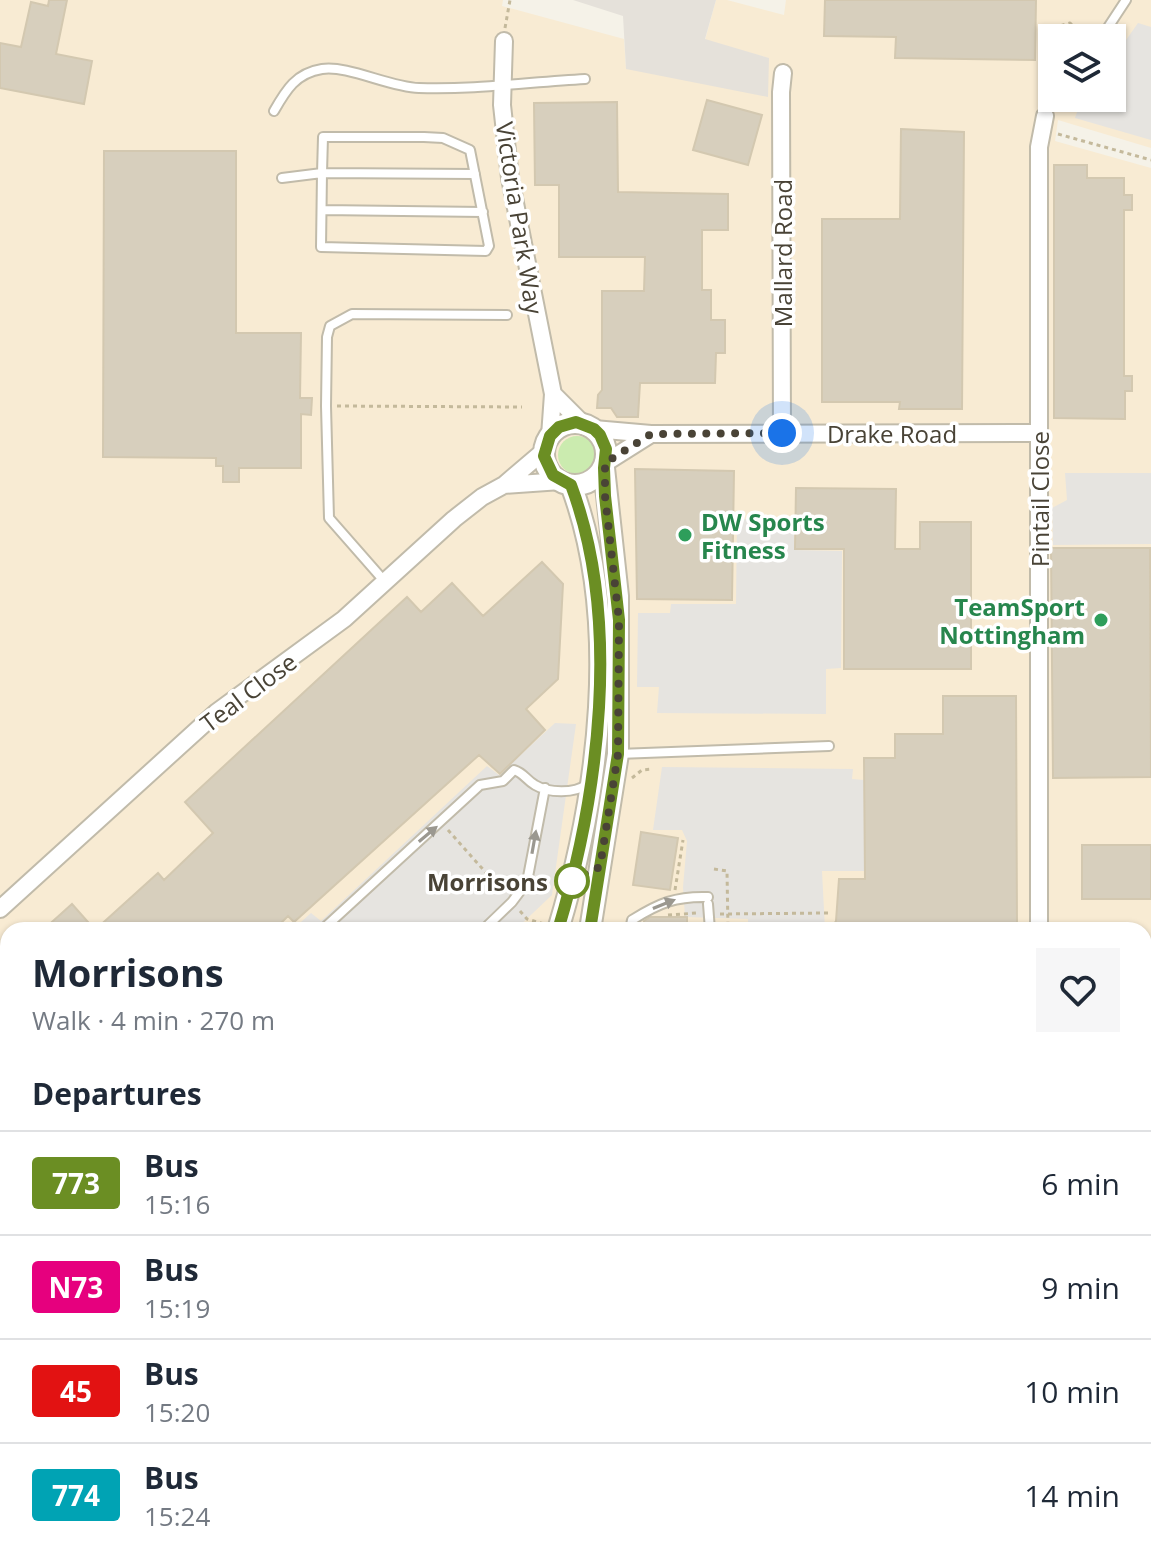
<!DOCTYPE html>
<html lang="en">
<head>
<meta charset="utf-8">
<style>
	body { margin:0; font-family:"Open Sans",sans-serif; background:#f6f6f7; color:#1f2937; height:100vh; display:flex; flex-direction:column; font-size:30px; white-space:nowrap }
	* { box-sizing:border-box; margin:0 }
	p { font-size:26px; color:#747a83 }
	.icon { flex:none; width:44px; height:44px; fill:none; stroke:currentColor; stroke-width:2; stroke-linecap:round; stroke-linejoin:round }
	.map { position:relative; flex:1; overflow:hidden }
	.drawer { position:absolute; left:0px; top:922px; width:1152px; height:640px; display:flex; flex-direction:column; background:#fff; border-radius:24px 24px 0 0; box-shadow:0 2px 6px #0004 }
	.drawer>* { flex:none }
	.badge { padding:0 16px; border-radius:6px; font-size:28px; line-height:52px }
	.fabs { position:absolute; left:1038px; top:24px; display:grid; gap:16px }
	.fabs a { display:grid; place-items:center; width:88px; height:88px; border-radius:0px; background:#fff; box-shadow:0 2px 6px #0004; font-size:40px }
	.you { position:absolute; width:40px; height:40px; margin:-20px; border:6px solid #fff; border-radius:50%; background:#1a73e8; box-shadow:0 0 0 12px #1a73e833 }
	.map>.badge { position:absolute; translate:-50% -50%; box-shadow:0 0 0 4px #fff }
	h2 { padding:0 32px; font-size:30px; line-height:72px }
	.round { display:grid; place-items:center; flex:none; width:84px; height:84px; border-radius:0px; background:#f6f6f7 }
	.overview { display:flex; align-items:center; justify-content:space-between; height:136px; padding:0 32px }
	h1 { font-size:38px; font-weight:700; line-height:60px }
	ul { padding:0; list-style:none }
	li { display:flex; align-items:center; gap:24px; height:104px; padding:0 32px; border-top:2px solid #e0e1e3 }
	li div { flex:1 }
	li b { display:block; font-size:30px }
	li em { font-style:normal }
	li .badge { min-width:88px; font-weight:700; text-align:center }
	.map>svg:first-child { display:block }
</style>
</head>
<body>
<div class="map">
<svg width="1151" height="1562" viewBox="0 0 1151 1562">
	<rect width="100%" height="100%" fill="#f5f2e8"/>
	<!-- residential -->
	<path fill="#e9e5d6" d="M1144 1427 1151 1430V1562H654L652 1554H1144Z"/>
	<!-- commercial -->
	<path fill="#f8ebd3" fill-rule="evenodd" d="M0 0H503L502 6 624 39 626 69 768 58 705 40 716 0H727L784 15 786 0H1151V148L1058 120 1055 141 1151 168V1252L1144 1249V930H8V1265L0 1267ZM1052 38H1112V98H1052Z
		M566 1554H631L633 1562H568Z"/>
	<!-- industrial -->
	<path fill="#e5e1da" d="M573 0H716L705 39 769 58 768 97 626 69 623 16Z
		M76 1554H566L568 1562H68Z"/>
	<!-- green -->
	<path fill="#cbebaf" d="M558 455a19 19 0 1 1 38 0a19 19 0 1 1-38 0Z"/>
	<!-- parking -->
	<path fill="#e6e4e0" d="M1138 23 1151 27V140L1075 118 1082 98H1112V60Z
		M1065 473H1151V544L1053 545 1052 508 1067 500Z
		M737 519 794 520V550L842 551 841 668 826 669V714L657 713 659 687H637L638 613H670L671 604H736Z
		M555 723 576 724 552 895 515 930H292L311 913 321 921 487 766 499 775Z
		M662 767 853 769 852 779 864 780V871H822L825 930H748V919L685 917 683 887 687 841 682 830H653Z"/>
	<g fill="none" stroke-linecap="round" stroke-linejoin="round">
		<!-- stream -->
		<path stroke="#a2cbf5" stroke-width="5" d="M1144 1269 1151 1272"/>
	</g>
	<!-- building -->
	<path fill="#d7cfbd" stroke="#d3c8b0" stroke-width="2" d="M49 0H67L56 54 92 61 84 104 0 88V43L21 47 31 2 48 6Z
		M825 0H1036L1035 60 895 58 896 37 824 36Z
		M707 100 762 115 748 165 693 150Z
		M617 102 618 192 728 194V230H702V290H711V320H725V353H716L715 383H640L638 417H617L611 408H597L598 395 602 390V291H644L645 257H559V185H535L534 103Z
		M901 129 964 132 962 409H899L900 402H822V219H900Z
		M104 151H236V333H301L300 398H312L311 415 301 414V468H239V482H223V466H216V458L103 457Z
		M1054 165H1087V178H1124V195H1132V210H1124V376H1132V391H1125V419L1054 418Z
		M635 469 734 471 732 600 637 599Z
		M796 488 896 489 895 549H920V522H971V669H844V549H795Z
		M1051 548H1150L1151 777 1053 778Z
		M542 562 563 584 558 679 526 709 545 730 500 774 479 755 294 922 288 916 274 930H43L72 904 95 930 158 873 164 880 213 833 185 802 407 597 421 612 452 583 483 616Z
		M943 696H1016L1017 930H830L836 921 839 879H865L864 758H895V734H943Z
		M641 832 678 838 670 890 633 885Z
		M1082 845H1151V899H1082Z
		M650 917H687V930H644V921Z"/>
	<g fill="none" stroke-linecap="round" stroke-linejoin="round">
		<!-- service casing -->
		<g stroke="#c1bbaa" stroke-width="12">
			<path id="service" d="M1101 38 1126 0
				M274 111C286 90 296 73 322 69 348 65 389 87 419 88 473 90 530 82 585 79
				M1045 116 1055 98
				M282 178 322 173 323 137H424L443 138 470 150 489 246 486 251 321 247 322 173 475 174
				M322 210 483 212
				M386 583 329 518 326 406 327 337 330 326 352 314 507 315
				M618 754 829 746
				M708 904 710 930
				M322 930 480 785 503 781 514 770C524 773 526 780 535 785 548 793 575 794 587 784
				M483 930 512 902 527 882 545 788
				M630 930 632 920C659 903 676 896 708 897
				M520 1554 521 1562"/>
		</g>
		<!-- minor casing -->
		<g stroke="#c1bbaa" stroke-width="20">
			<path id="minor" d="M504 41 502 105 510 178 553 394 550 436
				M553 394 582 423
				M594 429 651 434 1038 433
				M782 433 781 92 783 73
				M605 463 651 434
				M504 485 561 481
				M0 909 217 712 344 619 454 519 482 497 504 485 545 450
				M1039 930V147L1045 116
				M1144 1534H1151
				M1042 1554 1043 1562
				M113 1559 114 1562
				M644 1561 769 1554
				M279 1562 308 1554"/>
		</g>
		<!-- tertiary casing -->
		<g stroke="#c1bbaa" stroke-width="24">
			<path id="tertiary" d="M544 454a31 31 0 1 1 62 0a31 31 0 1 1-62 0Z
				M558 930C599 794 622 621 571 485
				M590 930 618 754V596L604 468
				M643 1554 645 1562"/>
		</g>
		<!-- secondary casing -->
		<g stroke="#d8cc96" stroke-width="28">
			<path id="secondary" d="M0 1561 8 1553"/>
		</g>
		<!-- primary casing -->
		<g stroke="#ebce61" stroke-width="30">
			<path id="primary" d="M0 1319 8 1317
				M0 1347 8 1346
				M1144 1352 1151 1355"/>
		</g>
		<!-- path -->
		<path stroke="#c4b99b" stroke-width="3" stroke-dasharray="4 4" stroke-linecap="butt" d="M505 28 510 0
			M1055 38 1056 27 1070 23 1086 38
			M1058 134 1151 160
			M337 406 522 407
			M632 778 642 770 653 769
			M448 830 504 893
			M714 869 727 871 728 930
			M675 890 683 840
			M520 911 527 919 544 924
			M720 914 829 913
			M668 915 697 913"/>
		<!-- service -->
		<use href="#service" stroke="#fff" stroke-width="8"/>
		<!-- minor -->
		<use href="#minor" stroke="#fff" stroke-width="16"/>
		<!-- tertiary -->
		<use href="#tertiary" stroke="#fff" stroke-width="20"/>
		<!-- secondary -->
		<use href="#secondary" stroke="#fff7c8" stroke-width="24"/>
		<!-- primary -->
		<use href="#primary" stroke="#ffeb97" stroke-width="26"/>
	</g>
	<!-- one-way arrows -->
	<defs><path id="oneway-solid" d="M-6-.8H1V-3.2L6.5 0L1 3.2V.8H-6Z" transform="scale(2)"/></defs>
	<g fill="#9b9890">
		<use href="#oneway-solid" transform="translate(428 834) rotate(-40)"/>
		<use href="#oneway-solid" transform="translate(534 842) rotate(-80)"/>
		<use href="#oneway-solid" transform="translate(664 904) rotate(-22)"/>
	</g>
	<g fill="none" stroke-linecap="round" stroke-linejoin="round">
		<!-- line casing -->
		<g stroke="#fff" stroke-width="18">
			<path id="line" d="M558 930C599 794 622 621 571 485L553 475 544 456 550 436 559 427 576 422 594 429 600 435 606 449 604 468 605 496 619 620 618 754 590 930"/>
		</g>
		<!-- line -->
		<use href="#line" stroke="#6b8e23" stroke-width="12"/>
		<!-- walk -->
		<path stroke="#494336" stroke-width="8" stroke-dasharray="0 14.4" d="M572 881 600 867 618 754 619 620 605 496V463L651 434 782 433"/>
	</g>
	<!-- markers -->
	<g fill="#2e9e5b" stroke="#fff" stroke-width="3">
		<circle cx="685" cy="535" r="8"/>
		<circle cx="1101" cy="620" r="8"/>
	</g>
	<circle fill="#fff" stroke="#6b8e23" stroke-width="4" cx="572" cy="881" r="16"/>
	<g text-anchor="middle" dominant-baseline="central" stroke-width="7" stroke-linejoin="round" paint-order="stroke">
		<!-- street labels -->
		<g font-size="24" fill="#494336" stroke="#fff">
			<text transform="translate(520 218) rotate(81)">Victoria Park Way</text>
			<text transform="translate(782 253) rotate(-90)">Mallard Road</text>
			<text x="892" y="433">Drake Road</text>
			<text transform="translate(1039 499) rotate(-90)">Pintail Close</text>
			<text transform="translate(248 692) rotate(-37)">Teal Close</text>
		</g>
		<!-- leisure labels -->
		<g font-size="24" font-weight="bold" fill="#27864d" stroke="#fff" text-anchor="start">
			<text x="701" y="521">DW Sports<tspan x="701" dy="28">Fitness</tspan></text>
			<text x="1085" y="606" text-anchor="end">TeamSport<tspan x="1085" dy="28">Nottingham</tspan></text>
		</g>
		<!-- stop labels -->
		<g font-size="24" font-weight="bold" fill="#494336" stroke="#fff" text-anchor="end">
			<text x="548" y="881">Morrisons</text>
		</g>
	</g>
</svg>
<div class="fabs">
<a><svg class="icon" aria-label="layers" viewBox="0 0 24 24"><path d="M12 4l9 5-9 5-9-5zM3 14l9 5 9-5"/></svg></a>
</div>
<div class="you" style="left:782px;top:433px"></div>
<section class="drawer">
<div class="overview"><div><h1>Morrisons</h1><p>Walk · 4 min · 270 m</p></div><a class="round"><svg class="icon" aria-label="heart" viewBox="0 0 24 24"><path d="M12 20l-8-8c-3-5 5-10 8-4 3-6 11-1 8 4z"/></svg></a></div>
<h2>Departures</h2>
<ul>
<li><span class="badge" style="background:#6b8e23;color:#fff">773</span><div><b>Bus</b><p>15:16</p></div><em>6 min</em></li>
<li><span class="badge" style="background:#e6007e;color:#fff">N73</span><div><b>Bus</b><p>15:19</p></div><em>9 min</em></li>
<li><span class="badge" style="background:#e21212;color:#fff">45</span><div><b>Bus</b><p>15:20</p></div><em>10 min</em></li>
<li><span class="badge" style="background:#00a3b4;color:#fff">774</span><div><b>Bus</b><p>15:24</p></div><em>14 min</em></li>
</ul>
</section>
</div>
</body>
</html>
